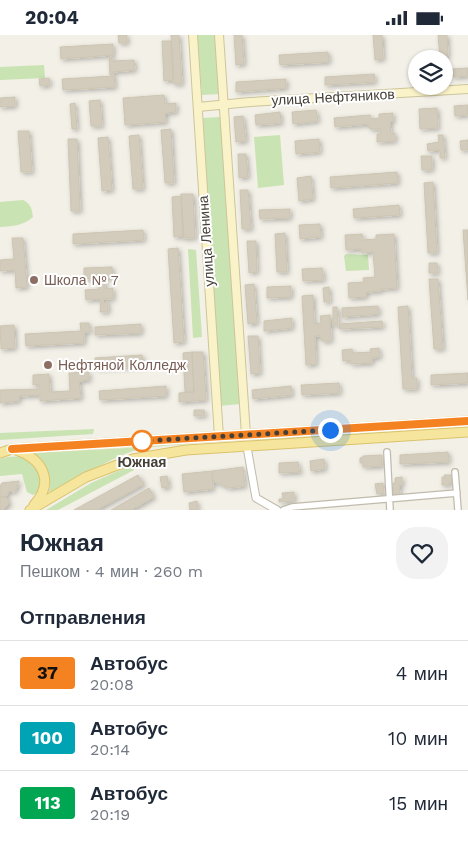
<!DOCTYPE html>
<html lang="ru">
<head>
<meta charset="utf-8">
<style>
	body { margin:0; font-family:"Work Sans",sans-serif; background:#f2f2f3; color:#1f2937; height:100vh; display:flex; flex-direction:column; font-size:19px; white-space:nowrap }
	* { box-sizing:border-box; margin:0 }
	p { font-size:16px; color:#747a83 }
	.icon { flex:none; width:28px; height:28px; fill:none; stroke:currentColor; stroke-width:2; stroke-linecap:round; stroke-linejoin:round }
	.map { position:relative; height:475px; overflow:hidden }
	.details { display:flex; flex-direction:column; background:#fff; flex:1 }
	.details>* { flex:none }
	.badge { padding:0 10px; border-radius:4px; font-size:18px; line-height:32px }
	.controls { position:absolute; left:408px; top:15px; display:grid; gap:10px }
	.controls a { display:grid; place-items:center; width:45px; height:45px; border-radius:50%; background:#fff; box-shadow:0 1px 4px #0004; font-size:25px }
	.you { position:absolute; width:25px; height:25px; margin:-12px; border:4px solid #fff; border-radius:50%; background:#1a73e8; box-shadow:0 0 0 8px #1a73e833 }
	.map>.badge { position:absolute; translate:-50% -50%; box-shadow:0 0 0 2px #fff }
	h2 { padding:0 20px; font-size:19px; line-height:45px }
	.round { display:grid; place-items:center; flex:none; width:52px; height:52px; border-radius:20px; background:#f2f2f3 }
	.summary { display:flex; align-items:center; justify-content:space-between; height:85px; padding:0 20px }
	h1 { font-size:24px; font-weight:700; line-height:38px }
	ul { padding:0; list-style:none }
	li { display:flex; align-items:center; gap:15px; height:65px; padding:0 20px; border-top:1px solid #e0e1e3 }
	li div { flex:1 }
	li b { display:block; font-size:19px }
	li em { font-style:normal }
	li .badge { min-width:55px; font-weight:700; text-align:center }
	.status { display:flex; justify-content:space-between; align-items:center; height:35px; padding:0 25px; background:#fff; direction:ltr }
	.status svg { height:14px; fill:currentColor }
	.map>svg:first-child { display:block }
</style>
</head>
<body>
<div class="status"><b>20:04</b><svg viewBox="0 0 49 12"><path d="M0 12V9h3v3zM5 12V6h3v6zM10 12V3h3v9zM15 12V0h3v12zM26 1h20v11H26zM47 4h2v5h-2z"/></svg></div>
<div class="map">
<svg width="468" height="475" viewBox="0 0 468 475">
	<defs>
		<filter id="shadow"><feDropShadow dx="2" dy="2" stdDeviation="2.5" flood-color="#0004"/></filter>
	</defs>
	<rect width="100%" height="100%" fill="#f2f0e7"/>
	<!-- green -->
	<path fill="#c9e3b3" d="M197 0H216L220 59 202 60Z
		M44 30 45 43 0 45V32Z
		M221 82 240 369 219 371 203 83Z
		M280 100 284 150 258 153 254 102Z
		M23 165C31 169 32 174 33 182 23 191 13 191 0 192V167Z
		M188 214 196 215 202 302 193 303Z
		M346 219 368 220 369 235 346 236 344 221Z
		M468 390V392L253 406V403Z
		M94 394 93 399 0 405V398Z
		M187 407V409C169 411 150 411 133 416 103 426 75 446 48 461 54 445 47 428 33 418L126 413Z
		M7 422C11 422 16 421 19 422 35 426 53 450 33 460L27 457 22 439 0 441V424Z
		M132 430 134 435 58 475H46L91 448Z"/>
	<!-- building -->
	<path fill="#d3ccbd" stroke="#cdc5b1" filter="url(#shadow)" d="M118 0H127V8H119Z
		M171 0H179L182 49H174Z
		M234 0H242L244 29 236 30Z
		M373 0H382L383 24 375 25Z
		M438 0H447L448 21 440 22Z
		M162 6H171L173 45 164 46Z
		M113 9V20L61 24 60 12Z
		M328 17 329 27 280 30 279 20Z
		M109 22H112V26L134 25 135 35 113 37V40H110Z
		M468 33V41L453 42 452 34Z
		M374 39 375 47 325 50V42Z
		M114 41 115 52 63 55 62 44Z
		M49 43 50 50 40 51 39 44Z
		M286 44V53L236 57V47Z
		M164 60 165 69 176 68V77L165 78 166 87 125 90 123 63Z
		M15 62V71L0 72V63Z
		M100 65 102 91H91L89 66Z
		M75 68 77 94H72L70 69Z
		M468 70V80L455 81 454 71Z
		M437 73 438 93 420 94 419 74Z
		M316 75 318 86 293 89 292 77Z
		M280 77 281 88 256 90 255 80Z
		M393 78V86L390 87 391 99 395 98V106L377 107V99H380V94H370L369 89 335 92 334 83 370 80 371 84 379 83V79Z
		M243 81 246 106 236 107 234 82Z
		M171 94 174 148H165L161 95Z
		M18 96H29L32 137H21Z
		M139 100 143 154H133L129 101Z
		M438 100H443L445 123H440V115L428 116 427 109 439 107Z
		M108 102 112 155 102 156 98 103Z
		M68 104H77L80 176H71Z
		M319 104 320 117 296 119 295 106Z
		M468 105V115H461L460 106Z
		M238 119H246L248 142 239 143Z
		M421 121H432V135H422Z
		M397 137 398 148 331 153 330 142Z
		M311 141 313 164 299 166 297 143Z
		M433 147 437 218H428L424 148Z
		M240 155H248L251 194H242Z
		M181 159H193L195 203H183Z
		M181 161 184 201 174 202 172 162Z
		M399 170 400 180 354 183 353 174Z
		M290 174V183L260 184 259 175Z
		M320 189 321 202 300 204 299 190Z
		M143 195 144 205 73 209V199Z
		M463 195H468V265Z
		M285 198 287 237H277L275 199Z
		M362 199 363 205 376 204V200L394 199 397 253 381 254V256L366 257V262L349 263 348 248 364 247 363 243 375 242 373 217 362 218V214L346 215 345 200Z
		M12 203H23L27 252 16 253 15 235 0 236V225L14 224Z
		M247 206H256L257 237 249 238Z
		M178 213 184 307 174 308 168 214Z
		M429 228H437L438 238H429Z
		M112 232 113 242 104 243 105 254 113 253V264H103V268L108 267V277H100L101 264 86 265 85 255 99 254 98 243 84 244V233Z
		M322 233 324 245 303 246 302 234Z
		M429 244H438L443 314H434Z
		M254 249 257 288 248 289 245 250Z
		M291 251V262L267 263V252Z
		M329 252 330 267H324L323 253Z
		M313 260 314 289 321 288 320 281 330 280 331 306H322L321 301H315L316 329 306 330 302 261Z
		M378 271 379 279 342 282V273Z
		M408 271 412 343H417V354H403L398 272Z
		M333 272H337L338 290H333Z
		M292 283V293L264 296V286Z
		M382 286 383 292 340 294 339 289Z
		M80 288H89L90 297H84V308L26 311 25 299 81 296Z
		M141 289V298L95 300V292Z
		M14 290 15 313 1 314 0 291Z
		M248 301H258L260 338 251 339Z
		M379 313 380 322 372 323V328L351 329V325L343 326 342 315 352 314 353 318 371 317 370 314Z
		M192 317 194 357H185L183 318Z
		M192 317H203L206 365 179 367V358L194 357Z
		M142 320 143 331 96 333 95 323Z
		M89 337V345L79 346 81 363 40 366V360L19 361V366L0 368V355L39 354V349L33 350V340L49 339 50 357 70 356 69 338Z
		M468 338V348L431 350V340Z
		M339 348 340 358 302 360 301 350Z
		M166 351V361L100 365 99 356Z
		M291 351 292 360 253 364 252 355Z
		M194 375H204L205 381H194Z
		M448 417 449 427 400 429V420Z
		M382 420V431L363 432V428H360V423L363 422V421Z
		M324 424 325 434 311 436 310 426Z
		M298 427 299 435H301V437L279 438V428Z
		M243 432 245 451 229 453 213 446 212 436Z
		M212 436 213 454 184 457 182 439Z
		M138 440 144 449 96 475H74Z
		M444 440H451L452 447H449V450H442V442H445Z
		M167 441 169 452 162 453 160 442Z
		M402 442V450H399L400 460H394L393 448H395V443Z
		M19 446 15 457 9 456 6 462H0V451L2 448Z
		M383 448 384 458 377 459 375 449Z
		M149 453 154 462 131 475H111Z
		M294 457V466L279 467V464H283L282 458Z
		M0 462H6L10 468 3 475H0Z
		M197 466 198 475H190L189 468Z"/>
	<g fill="none" stroke-linecap="round" stroke-linejoin="round">
		<!-- minor casing -->
		<g stroke="#c0bbad" stroke-width="8">
			<path id="minor" d="M387 417 390 475
				M455 437 458 475
				M283 475 292 472 457 458"/>
		</g>
		<!-- tertiary casing -->
		<g stroke="#c0bbad" stroke-width="9">
			<path id="tertiary" d="M247 412 256 463 277 475"/>
		</g>
		<!-- secondary casing -->
		<g stroke="#cec59a" stroke-width="10">
			<path id="secondary" d="M193 0 219 402
				M219 0 246 400
				M198 72 250 67 468 54"/>
		</g>
		<!-- primary casing -->
		<g stroke="#dac36d" stroke-width="11">
			<path id="primary" d="M16 415C43 424 55 447 34 470
				M0 418 12 414 468 386
				M30 475 86 442 133 424 186 415 468 397"/>
		</g>
		<!-- minor -->
		<use href="#minor" stroke="#fff" stroke-width="5.5"/>
		<!-- tertiary -->
		<use href="#tertiary" stroke="#fff" stroke-width="7"/>
		<!-- secondary -->
		<use href="#secondary" stroke="#faf3c9" stroke-width="8"/>
		<!-- primary -->
		<use href="#primary" stroke="#f6e59c" stroke-width="9"/>
	</g>
	<g fill="none" stroke-linecap="round" stroke-linejoin="round">
		<!-- line casing -->
		<g stroke="#fff" stroke-width="11">
			<path id="line" d="M12 414 468 386"/>
		</g>
		<!-- line -->
		<use href="#line" stroke="#f58220" stroke-width="8"/>
		<!-- walk -->
		<path stroke="#454037" stroke-width="5" stroke-dasharray="0 9" d="M142 406 330 395"/>
	</g>
	<!-- markers -->
	<g fill="#8d6e63" stroke="#fff" stroke-width="2">
		<circle cx="34" cy="245" r="5"/>
		<circle cx="48" cy="330" r="5"/>
	</g>
	<circle fill="#fff" stroke="#f58220" stroke-width="2.5" cx="142" cy="406" r="10"/>
	<g text-anchor="middle" dominant-baseline="central" stroke-width="4" stroke-linejoin="round" paint-order="stroke">
		<!-- street labels -->
		<g font-size="14" fill="#454037" stroke="#fff">
			<text transform="translate(333 62) rotate(-3)">улица Нефтяников</text>
			<text transform="translate(206 206) rotate(-94)">улица Ленина</text>
		</g>
		<!-- education labels -->
		<g font-size="14" fill="#785e54" stroke="#fff" text-anchor="start">
			<text x="44" y="245">Школа № 7</text>
			<text x="58" y="330">Нефтяной Колледж</text>
		</g>
		<!-- stop labels -->
		<g font-size="14" font-weight="bold" fill="#454037" stroke="#fff">
			<text x="142" y="427">Южная</text>
		</g>
	</g>
</svg>
<div class="controls">
<a><svg class="icon" aria-label="layers" viewBox="0 0 24 24"><path d="M12 4l9 5-9 5-9-5zM3 14l9 5 9-5"/></svg></a>
</div>
<div class="you" style="left:330px;top:395px"></div>
</div>
<section class="details">
<div class="summary"><div><h1>Южная</h1><p>Пешком · 4 мин · 260 m</p></div><a class="round"><svg class="icon" aria-label="heart" viewBox="0 0 24 24"><path d="M12 20l-8-8c-3-5 5-10 8-4 3-6 11-1 8 4z"/></svg></a></div>
<h2>Отправления</h2>
<ul>
<li><span class="badge" style="background:#f58220;color:#111">37</span><div><b>Автобус</b><p>20:08</p></div><em>4 мин</em></li>
<li><span class="badge" style="background:#00a3b4;color:#fff">100</span><div><b>Автобус</b><p>20:14</p></div><em>10 мин</em></li>
<li><span class="badge" style="background:#00a651;color:#fff">113</span><div><b>Автобус</b><p>20:19</p></div><em>15 мин</em></li>
</ul>
</section>
</body>
</html>
